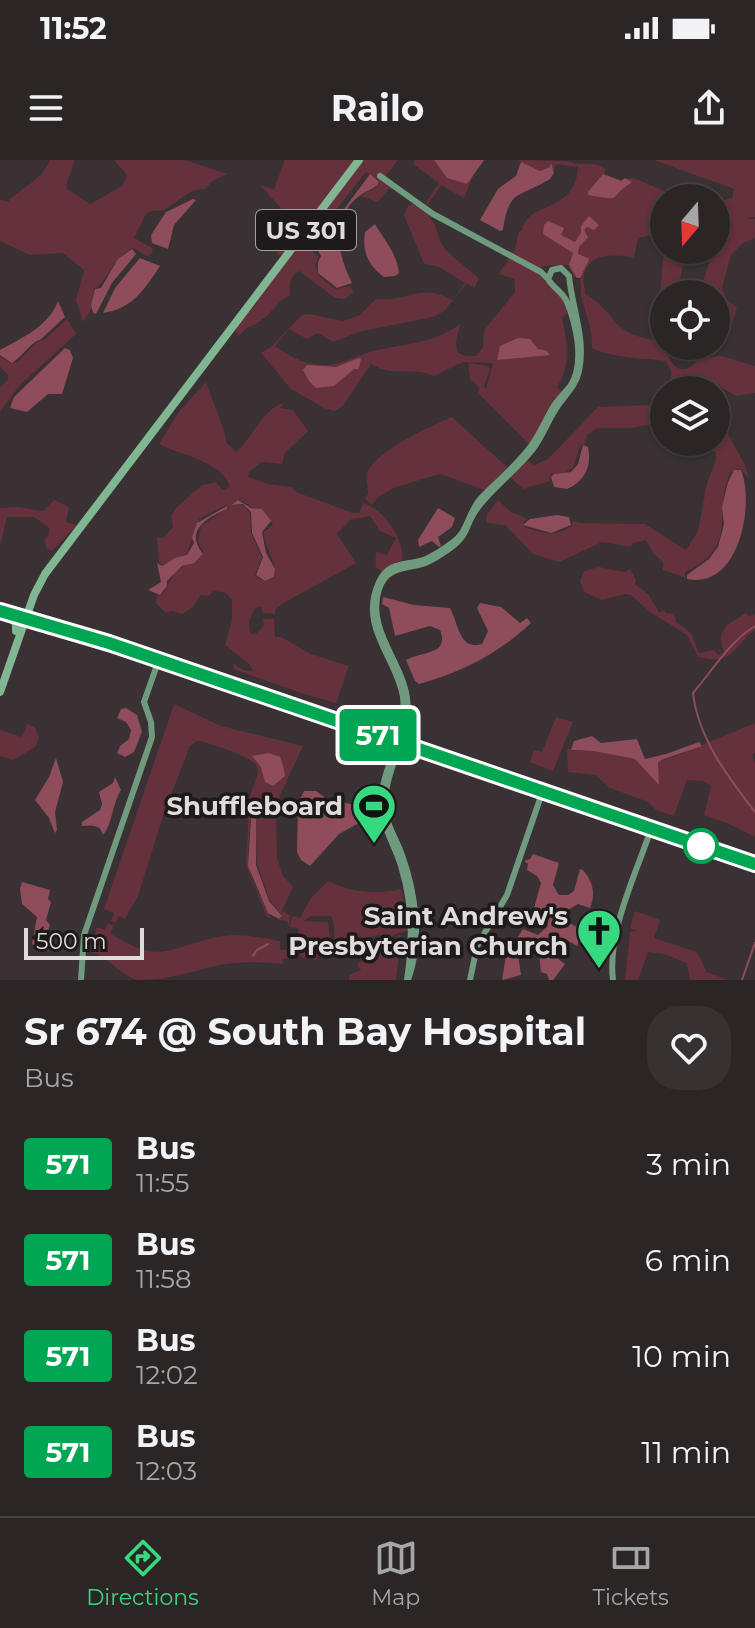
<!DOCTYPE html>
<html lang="en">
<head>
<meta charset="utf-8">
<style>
	body { margin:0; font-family:Montserrat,sans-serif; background:#373132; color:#f1f3f6; height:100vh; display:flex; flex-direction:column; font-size:30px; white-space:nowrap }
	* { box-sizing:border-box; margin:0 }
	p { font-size:26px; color:#a6a5a7 }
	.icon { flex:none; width:44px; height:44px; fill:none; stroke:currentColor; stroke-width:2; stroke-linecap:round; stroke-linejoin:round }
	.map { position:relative; height:820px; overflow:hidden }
	.drawer { display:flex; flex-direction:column; background:#2b2526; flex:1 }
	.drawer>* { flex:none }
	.badge { padding:0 16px; border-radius:6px; font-size:28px; line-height:52px }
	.needle { width:52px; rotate:199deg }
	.buttons { position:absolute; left:650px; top:24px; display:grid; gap:16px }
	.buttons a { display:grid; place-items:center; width:80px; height:80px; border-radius:50%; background:#2b2526; box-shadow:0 2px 6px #0004,0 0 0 2px #474243; font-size:40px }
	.scale { position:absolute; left:24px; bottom:20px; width:120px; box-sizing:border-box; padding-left:8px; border:4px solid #dfdbdb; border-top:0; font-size:22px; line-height:28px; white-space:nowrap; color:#dfdbdb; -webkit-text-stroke:6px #1e1a1b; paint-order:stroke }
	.map>.badge { position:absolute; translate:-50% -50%; box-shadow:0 0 0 4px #fff }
	.round { display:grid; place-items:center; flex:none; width:84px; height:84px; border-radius:32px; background:#373132 }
	.summary { display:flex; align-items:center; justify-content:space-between; height:136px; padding:0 24px }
	h1 { font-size:38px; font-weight:700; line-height:60px }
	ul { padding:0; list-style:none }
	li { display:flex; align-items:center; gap:24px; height:96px; padding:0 24px }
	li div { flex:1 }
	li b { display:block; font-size:30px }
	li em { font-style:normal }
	li .badge { min-width:88px; font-weight:700; text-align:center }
	.status { display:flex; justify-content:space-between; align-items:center; height:56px; padding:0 40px; background:#2b2526; direction:ltr }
	.status svg { height:22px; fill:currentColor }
	header { display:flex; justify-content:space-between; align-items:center; height:104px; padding:0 24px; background:#2b2526; font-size:36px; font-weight:700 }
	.menu { display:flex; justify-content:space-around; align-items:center; height:112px; border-top:2px solid #474243; background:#2b2526; font-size:22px; color:#a6a5a7 }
	.menu a { display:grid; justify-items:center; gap:4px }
	.menu .selected { color:#36d880 }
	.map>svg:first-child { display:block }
</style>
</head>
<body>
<div class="status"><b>11:52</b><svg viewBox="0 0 49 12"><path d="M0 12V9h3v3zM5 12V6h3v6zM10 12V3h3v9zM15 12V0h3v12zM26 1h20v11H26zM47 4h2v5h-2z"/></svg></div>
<header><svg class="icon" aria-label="menu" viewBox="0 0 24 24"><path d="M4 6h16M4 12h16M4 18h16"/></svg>Railo<svg class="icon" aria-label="share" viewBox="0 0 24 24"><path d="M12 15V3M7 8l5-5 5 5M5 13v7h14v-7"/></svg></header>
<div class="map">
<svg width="755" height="820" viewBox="0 0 755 820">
	<rect width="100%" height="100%" fill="#393133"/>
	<!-- green -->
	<path fill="#64313c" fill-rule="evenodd" d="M50 0H75L66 25 67 29 90 44 122 26 127 15 114 0H185L227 14 214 20 205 29 192 31 164 50 151 51 146 54 134 78 152 88 153 91 149 97 133 88C112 99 110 119 94 129L91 150 83 162 76 140 84 110 63 93 30 95 0 81V39L8 42C22 26 42 21 50 0Z
		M285 0H358L283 95H277L281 48 260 25 274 29Z
		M360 0H398L384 18 393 29H389L377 42 361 36C367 30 378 31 378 20L366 12 327 61 309 89 319 97 315 105 319 116 335 129 350 126 354 132 345 139 335 138 299 111C288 118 290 124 290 135 277 141 272 154 260 161 249 169 250 163 239 176L234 169 257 143V139Z
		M414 0H485L474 13 464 38 441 25 424 50C440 65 435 76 445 89 455 100 469 108 479 119L474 128 467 123 444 151 434 157 362 171 333 182 318 173 307 179 289 169 275 186C290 196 303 204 321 205 340 206 354 197 370 192 403 183 432 185 460 164L456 182 457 192 465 196H476L483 187 484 170 515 132 514 119 499 114 515 89 519 71H522C527 40 575 55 578 7L556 4 550 19 512 39 505 51 501 71 480 60 498 29 516 16 521 2 517 0 569 1C579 7 594 0 606 9L604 14 620 20 634 18 681 38H664V86L654 74 638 78 634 97C614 95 591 91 584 115 582 120 585 127 585 134 602 142 608 156 622 168 634 178 650 178 664 183V186H670L667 194C674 212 688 215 699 198L722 196 755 206V233L736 236C711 220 701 220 672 224L670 223 671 211 666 201C642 198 612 198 592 188L591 171 581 135 580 118 574 117 568 105 542 106 539 112 564 140 567 154 562 157C567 183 572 203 557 227L563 233 530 285 477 232 480 228 470 219 468 203 488 206 490 209 484 227 486 229 493 203 463 202 434 216C410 206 394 218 371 204L343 246 334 251 324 248 291 229 261 193 272 186 302 155 309 154 343 161 360 155 376 139C409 142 420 122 453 140L465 123 439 107 424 104 404 55 408 46 413 44 422 49 439 23 413 4Z
		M654 0H755V57L747 58 755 59V78L743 83 731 95 722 128 727 140 737 148 730 170 716 171V134H699L713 90H716V81L723 62 720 54H716V42L732 38 734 29Z
		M664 89 686 90 677 134H664V159L658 157Z
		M67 159 76 174 20 225 0 252V227L8 220V215L0 207V197L12 203 18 202 35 183 45 179Z
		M206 222C210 234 227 274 226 282L236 292C251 280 265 246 284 243L280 248 293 250 308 271 285 293 282 304 262 302 249 312 248 317 268 324 292 327 296 332 353 353H359L363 343C385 350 402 376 403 399L383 412 372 405 375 406 376 392 387 395 396 378 380 371 370 356 350 360 337 374 356 403 282 444 275 450V454L263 453 261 447 255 448 249 461 250 473 256 474 264 466 263 459H274L275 477H281L311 494 349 506 336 543 304 534 233 509 234 504 243 510 253 511 249 504 225 485 232 460V440L226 433 214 431 208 436 201 435 193 447 182 454 171 451 166 453 156 443 157 436 164 432C170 423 171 413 183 407 192 401 197 403 204 393L198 382 201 366 229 347 226 345 199 359 187 394 162 405 159 402 157 377 163 378 173 367 171 356 177 347 202 325 216 322 223 330 230 327C224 302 180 295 159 284L178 253ZM239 339 251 347 262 349 273 365 263 372C265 387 277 403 275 417L265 421 255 416 262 397 251 373 250 353 243 345H230Z
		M648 245 664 246V262L631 268H597L587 275 585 284 580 286 573 308 564 313 551 314 550 321 523 329 510 317 526 299 534 305 548 299 598 247Z
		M452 257 508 308 487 331 440 314 396 327 378 337 372 345 365 338 368 334C368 328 366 319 367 314 373 292 432 265 452 257Z
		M724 267 745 305 749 319 740 308 730 313C712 357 740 386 685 412L686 418 663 410V402L653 393 646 380 633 383 631 387 602 382 559 402 533 394 505 365 486 363 487 354 498 340 511 352 528 359 523 362 524 367C542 373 557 378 572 365L573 361 580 363 645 364 686 390 698 371 707 323 716 300V294L709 282 720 280Z
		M54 340 69 347 66 362 77 365 52 391 46 388 45 379 49 374V368L34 357H7L0 387V348L17 347 43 351Z
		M599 407 624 412 630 409 636 420 635 424 648 434 659 452 664 450 666 453 674 454 676 462 691 473 699 493 714 490 718 495 724 492C715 468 728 465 746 453L749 457 755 454V469C733 488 732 506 698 497L687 475 650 452 631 435 626 434 602 440 584 432 580 421 584 411Z
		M174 544 221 566 303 586 277 642H249C250 631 257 621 258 611 259 597 217 587 204 582L197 581 190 586 164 653 138 736 125 759 119 756 116 763 111 761 114 753 104 749Z
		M556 557 573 562 553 611 530 602 534 590 542 592Z
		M755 563V593L752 595 755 604V677L731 665 704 655 711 626 703 621 687 620 674 656 656 650 648 642 610 628 596 615 568 612 567 589 570 588 572 591H593L635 599 654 618 657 603 661 600 678 595Z
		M27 564 35 567 39 578 35 587 13 600 0 596V570L22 577Z
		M249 644H265V654L276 655 277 698 283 716 293 727 282 751 290 755 289 767 287 761 279 760 282 756 269 739 257 704 255 654 250 658C250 693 242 702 260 735 265 744 265 752 272 758L267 757 246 705Z
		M328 721C350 732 375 735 401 729L405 747 391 750V763H410V770L396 774 360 799 358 791H370L380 782V775C369 775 354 788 338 790 331 778 337 767 331 756H311L303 761 328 762 332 792 317 797V800L302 798 300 794H293L292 790 299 789 298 768 290 767 292 756 300 758 311 738Z
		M635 751 660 760 654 778 697 792 707 812 728 820H690L687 803 664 794 648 792 638 820H625L630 772 638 771 630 768Z
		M108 763 114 766 110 773C163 808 170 785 223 776 243 773 260 778 280 781V790H289L290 798 282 799 283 804C263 802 241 801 220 805 192 811 170 820 140 820 121 818 110 796 91 793L97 767 105 770Z
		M401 774 396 820H349V815L361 810 357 804Z"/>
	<!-- water -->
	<path fill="#8f4c5a" d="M434 0H484L467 24 447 18Z
		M521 2 540 11 550 7 551 3 554 13 550 19C519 38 509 28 503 70L500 71 480 60 498 29 516 16Z
		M370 14 378 21V24C372 30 368 30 362 34 330 56 337 94 352 123L337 128 318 113V102L321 96 316 87Z
		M603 14 621 21 625 18 632 22C605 40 626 41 588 35V32Z
		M193 39 196 40 174 65 168 89 152 83 151 75 166 52Z
		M589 56 599 65 594 70 587 67 584 70 588 77 579 87 578 94 588 98 589 100 580 118H577L569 105 573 93 543 74 544 65 548 61 564 68 561 75 575 82 581 73V66Z
		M375 64C384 80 397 93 399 113L395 116 384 117C368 105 362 92 365 72Z
		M132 89 136 94 112 123 96 154 93 153 91 145 95 129 101 128 118 99Z
		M140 98 160 106C145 129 132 149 103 153L115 128Z
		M58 141 65 157 40 180C32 181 22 197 12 203L0 195V190C22 178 49 166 58 141Z
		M518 178 530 179 538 189 547 191 550 195 497 200 500 186Z
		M65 188 70 190 73 198 62 234H48L27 252 10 248 14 237Z
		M359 198 361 199 359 209H354L334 226 316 228 309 221 303 210 307 205 336 207Z
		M583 285 588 287C592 306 585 321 567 329L554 327 551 317 554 314 571 312 578 304Z
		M734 310H741C755 345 739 430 687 419V415L709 399 718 387 724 364 722 347 728 322Z
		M238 340 251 348 262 349 271 361 262 372 266 393 275 409 274 417 265 421 256 415 263 397 252 373 251 352 243 344 231 345Z
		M227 346V349C207 358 184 370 203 394L194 403 182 406 167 421V426L160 435 148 430 161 422 157 403 162 406 175 398 187 395 194 383 192 378 197 363Z
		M438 348 455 358 452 367 438 377 441 386 439 387 432 381 419 387 418 380Z
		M557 355 569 357 571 365 551 373 523 365 530 359Z
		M383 437 414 445 450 448C459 464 459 491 482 484L488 471 477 448 480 443 501 447 520 463 527 458 531 463C498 494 462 512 419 524L415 521 406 500C422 491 450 495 440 470L430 466 395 476 389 448 382 444Z
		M126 548 137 555 142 572 134 592 125 597 117 593 120 586 129 579 131 570 126 562 117 558 121 549Z
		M592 576 601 583 637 579 645 599 666 594 699 582 702 586 661 600 658 603 659 625 635 599 593 591 571 590 574 581Z
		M269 593 280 597C282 600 285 614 285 616L273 626 265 622 261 607 252 596Z
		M56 598 63 622 55 652 57 670 55 673 49 658 35 640 49 617Z
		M115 617 121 630C112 644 113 663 103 675 100 664 92 665 82 666V662L100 650 102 644 99 632 113 623Z
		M304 631H316L327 639 360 646 366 648 369 654 366 659 339 674 310 706 301 700 297 692 298 644Z
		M256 655V705L269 741 282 756 279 759 268 753 248 706 251 658Z
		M533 694 559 703 553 725 559 735H568L574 731 580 709 583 710C593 722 596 733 590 748L578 744 568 750 569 763 583 770 577 786 565 779 554 785V796L565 804 553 820H549L547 814 541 812 539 793 529 788 518 795 521 815 502 820 506 795 523 769 538 775 548 766 546 755 534 748 541 723 537 716 527 710 528 704 524 701 530 699Z
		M22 722 50 730 48 739 51 742 46 760 50 765 46 778 49 791 32 784 37 757 22 744 20 729Z"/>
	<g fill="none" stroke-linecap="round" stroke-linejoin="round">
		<!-- stream -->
		<path stroke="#8f4c5a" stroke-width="2" d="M755 466C730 481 712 511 693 533 698 578 728 617 755 652
			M253 796 257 790 268 784
			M742 820 755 783"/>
		<!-- secondary -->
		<path stroke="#709a7d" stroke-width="6" d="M380 16 433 54 541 112 547 118
			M0 455 154 504 755 710
			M50 465 755 704
			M81 820 84 775 152 577 151 562 144 542 157 505
			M407 820C413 781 413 744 401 706 395 685 381 665 381 643 382 605 408 575 403 537 397 498 358 467 379 422 389 400 408 406 426 399 435 395 444 389 452 383 468 373 468 352 481 338 498 321 517 305 531 286 540 274 545 261 552 249 557 240 565 233 571 225 585 202 576 164 567 142 563 132 553 128 548 119L552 110 561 108 569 116C572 148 586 179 579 211 576 226 565 235 557 247 548 260 543 276 533 289 517 310 495 325 479 346 462 367 473 374 443 393 437 397 430 402 422 404 404 409 386 407 379 429 366 470 402 501 407 538 412 576 385 607 385 644 385 663 396 678 402 695 416 734 422 781 408 820
			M470 820 477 786 507 735 541 636
			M613 820C607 773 635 716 650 672"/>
		<!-- primary -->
		<path stroke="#80b691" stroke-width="8" d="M10 458 16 463V471
			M0 532 34 435 45 414 359 0"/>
	</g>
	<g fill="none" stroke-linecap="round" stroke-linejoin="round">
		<!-- line casing -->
		<g stroke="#fff" stroke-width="18">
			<path id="line" d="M0 451 109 483 755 704"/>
		</g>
		<!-- line -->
		<use href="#line" stroke="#00a651" stroke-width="12"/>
	</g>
	<!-- icons -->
	<defs>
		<g id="stadium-pin" transform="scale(2.3)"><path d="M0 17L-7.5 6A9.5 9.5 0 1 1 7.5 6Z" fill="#36d880" stroke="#1e1a1b"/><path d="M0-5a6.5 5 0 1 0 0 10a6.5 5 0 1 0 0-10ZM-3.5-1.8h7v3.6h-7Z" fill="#111"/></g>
		<g id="church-pin" transform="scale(2.3)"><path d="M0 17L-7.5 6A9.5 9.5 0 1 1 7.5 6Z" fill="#36d880" stroke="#1e1a1b"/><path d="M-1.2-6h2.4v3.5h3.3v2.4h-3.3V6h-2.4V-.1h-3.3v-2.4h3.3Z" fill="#111"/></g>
	</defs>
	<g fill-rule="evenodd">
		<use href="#stadium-pin" x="374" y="646"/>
		<use href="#church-pin" x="599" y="771"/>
	</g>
	<!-- markers -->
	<circle fill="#fff" stroke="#00a651" stroke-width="4" cx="701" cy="686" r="16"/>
	<g text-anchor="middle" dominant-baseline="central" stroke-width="7" stroke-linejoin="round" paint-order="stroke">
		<!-- shield labels -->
		<rect fill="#1e1a1b" stroke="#a5a1a1" stroke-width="2" x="256" y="50" width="100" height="40" rx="6"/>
		<g font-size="24" font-weight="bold" fill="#dfdbdb">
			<text x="306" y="70">US 301</text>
		</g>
		<!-- poi labels -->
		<g font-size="26" font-weight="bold" fill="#dfdbdb" stroke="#1e1a1b" text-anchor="end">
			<text x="343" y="646">Shuffleboard</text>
			<text x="568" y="756">Saint Andrew's<tspan x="568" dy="30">Presbyterian Church</tspan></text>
		</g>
	</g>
</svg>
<div class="buttons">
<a><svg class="needle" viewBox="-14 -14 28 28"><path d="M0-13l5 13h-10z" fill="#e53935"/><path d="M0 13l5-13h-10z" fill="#a6a5a7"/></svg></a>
<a><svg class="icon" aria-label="locate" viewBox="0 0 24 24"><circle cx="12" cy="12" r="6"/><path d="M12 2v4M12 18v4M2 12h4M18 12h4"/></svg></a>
<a><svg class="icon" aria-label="layers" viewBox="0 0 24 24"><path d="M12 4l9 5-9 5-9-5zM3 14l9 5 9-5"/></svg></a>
</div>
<div class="scale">500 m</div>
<b class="badge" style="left:378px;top:575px;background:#00a651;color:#fff">571</b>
</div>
<section class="drawer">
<div class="summary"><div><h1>Sr 674 @ South Bay Hospital</h1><p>Bus</p></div><a class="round"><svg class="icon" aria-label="heart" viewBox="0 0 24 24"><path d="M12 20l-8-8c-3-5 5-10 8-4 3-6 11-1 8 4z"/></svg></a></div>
<ul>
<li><span class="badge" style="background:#00a651;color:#fff">571</span><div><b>Bus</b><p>11:55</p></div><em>3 min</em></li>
<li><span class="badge" style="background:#00a651;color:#fff">571</span><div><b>Bus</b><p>11:58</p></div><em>6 min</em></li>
<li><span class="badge" style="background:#00a651;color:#fff">571</span><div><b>Bus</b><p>12:02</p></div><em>10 min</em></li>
<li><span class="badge" style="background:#00a651;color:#fff">571</span><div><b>Bus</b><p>12:03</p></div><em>11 min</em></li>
</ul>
</section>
<nav class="menu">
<a class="selected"><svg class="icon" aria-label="directions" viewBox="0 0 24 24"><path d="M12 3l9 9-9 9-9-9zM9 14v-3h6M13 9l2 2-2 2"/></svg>Directions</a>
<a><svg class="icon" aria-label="map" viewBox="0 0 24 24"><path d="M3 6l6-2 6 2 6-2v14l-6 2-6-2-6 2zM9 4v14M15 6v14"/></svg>Map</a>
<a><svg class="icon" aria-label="tickets" viewBox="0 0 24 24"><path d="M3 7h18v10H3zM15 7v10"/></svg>Tickets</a>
</nav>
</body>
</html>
